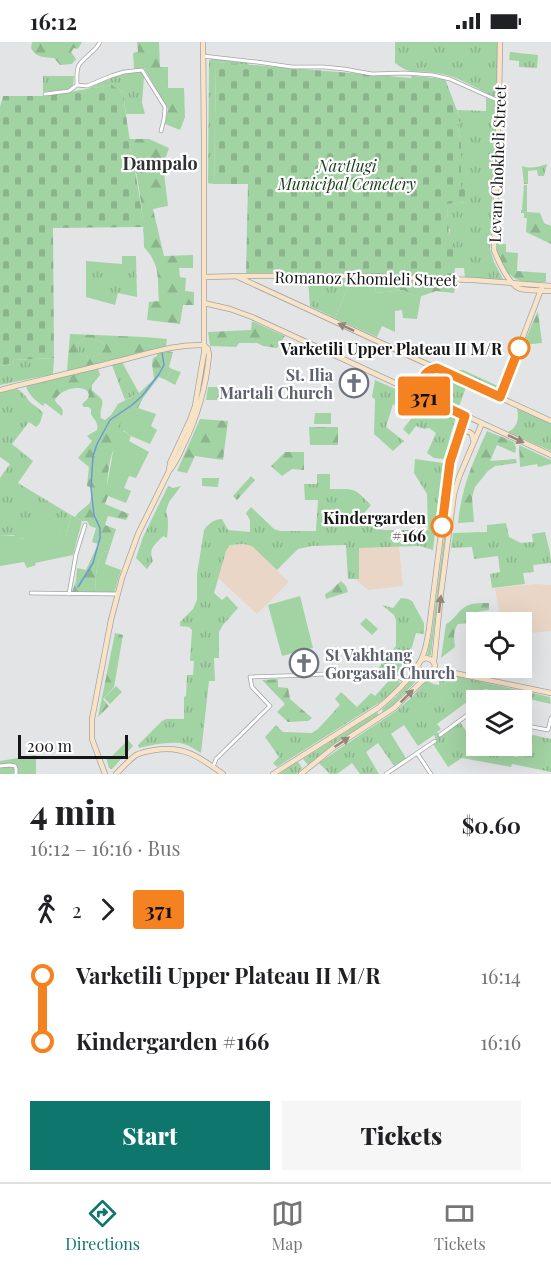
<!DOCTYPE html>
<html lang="en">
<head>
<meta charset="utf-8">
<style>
	body { margin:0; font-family:"Playfair Display",serif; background:#f6f6f6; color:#202124; height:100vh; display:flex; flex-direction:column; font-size:22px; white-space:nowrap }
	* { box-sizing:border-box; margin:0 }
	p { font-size:20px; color:#757577 }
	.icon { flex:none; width:33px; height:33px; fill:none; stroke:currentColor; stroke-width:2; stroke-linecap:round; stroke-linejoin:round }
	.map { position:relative; height:732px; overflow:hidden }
	.side { display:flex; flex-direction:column; background:#fff; flex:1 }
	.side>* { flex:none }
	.badge { padding:0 12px; border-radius:4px; font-size:21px; line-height:39px }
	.tools { position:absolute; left:466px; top:570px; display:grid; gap:12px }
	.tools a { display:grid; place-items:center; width:66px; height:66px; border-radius:0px; background:#fff; box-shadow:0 6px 24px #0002; font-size:30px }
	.scale { position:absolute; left:18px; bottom:15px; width:110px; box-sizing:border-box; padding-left:6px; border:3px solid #161617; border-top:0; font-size:16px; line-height:21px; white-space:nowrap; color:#161617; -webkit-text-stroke:4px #fff; paint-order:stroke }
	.map>.badge { position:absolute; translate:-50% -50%; box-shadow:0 0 0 3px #fff }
	.legs { display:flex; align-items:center; gap:9px; height:66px; padding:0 30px; font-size:20px }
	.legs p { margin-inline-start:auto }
	.overview { display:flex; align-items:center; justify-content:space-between; height:102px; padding:0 30px }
	h1 { font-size:33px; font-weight:800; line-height:45px }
	.primary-button { display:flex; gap:12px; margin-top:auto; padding:12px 30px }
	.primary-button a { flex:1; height:69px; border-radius:0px; background:#0f766e; color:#fff; font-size:24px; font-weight:800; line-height:69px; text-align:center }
	.primary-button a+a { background:#f6f6f6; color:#202124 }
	ul { padding:0 30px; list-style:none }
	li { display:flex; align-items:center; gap:21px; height:66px; font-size:22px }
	li i { display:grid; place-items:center; width:9px; height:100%; margin:0 8px; background:currentColor }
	li i::after { content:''; width:15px; height:15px; margin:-8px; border:4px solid; border-radius:50%; background:#fff }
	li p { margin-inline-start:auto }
	li:first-child i { background:linear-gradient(#0000 50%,currentColor 0) }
	li:last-child i { background:linear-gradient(currentColor 50%,#0000 0) }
	.status { display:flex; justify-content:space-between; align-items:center; height:42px; padding:0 30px; background:#fff; direction:ltr }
	.status svg { height:16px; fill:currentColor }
	.tabs { display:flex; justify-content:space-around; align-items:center; height:84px; border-top:2px solid #e0e0e0; background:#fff; font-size:16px; color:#757577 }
	.tabs a { display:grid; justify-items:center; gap:3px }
	.tabs .selected { color:#0f766e }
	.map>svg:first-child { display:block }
</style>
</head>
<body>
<div class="status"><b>16:12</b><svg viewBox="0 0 49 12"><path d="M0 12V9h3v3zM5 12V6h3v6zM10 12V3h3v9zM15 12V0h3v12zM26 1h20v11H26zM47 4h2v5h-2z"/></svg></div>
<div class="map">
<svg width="551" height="732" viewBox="0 0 551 732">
	<defs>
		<pattern id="grass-tufts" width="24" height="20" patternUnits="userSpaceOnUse" patternTransform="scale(1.5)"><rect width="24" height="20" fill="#a2d3a3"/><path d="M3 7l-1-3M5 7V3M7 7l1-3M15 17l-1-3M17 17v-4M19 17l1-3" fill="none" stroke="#8bb48c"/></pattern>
		<pattern id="forest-firs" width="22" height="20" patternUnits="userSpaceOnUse" patternTransform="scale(1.5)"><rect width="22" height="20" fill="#a2d3a3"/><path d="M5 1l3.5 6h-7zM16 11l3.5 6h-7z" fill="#8bb48c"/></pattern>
		<pattern id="cemetery-stones" width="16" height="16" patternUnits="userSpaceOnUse" patternTransform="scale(1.5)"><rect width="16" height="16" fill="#a2d3a3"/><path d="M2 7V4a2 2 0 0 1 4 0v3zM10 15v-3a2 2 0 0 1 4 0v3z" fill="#8bb48c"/></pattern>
	</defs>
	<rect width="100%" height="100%" fill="#e3e4e6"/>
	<!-- education -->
	<path fill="#e9d6c6" d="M243 502 252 504 289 540 257 572 218 536 226 509 230 503Z
		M399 505 403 544 368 548 355 537 359 536 358 506Z
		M536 542 551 543V589L522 592V580H501L495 546Z"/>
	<!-- grass -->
	<path fill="url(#grass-tufts)" d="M395 0H499L497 53 494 55C476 46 456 33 436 31 418 28 412 34 395 21Z
		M510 10 538 13 537 26 519 25V19L509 18Z
		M214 16 246 20 249 22 248 23 216 20 214 142 208 141 209 18Z
		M137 30H141L144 35 142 61 145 72H126L123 50 112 43 87 47C104 39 118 32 137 30Z
		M43 34H74L73 43 69 47 43 50Z
		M486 56 495 59 496 63 490 207 494 220 503 237 502 238 465 235 464 226H455L454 235H453V195L449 194 450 187H448L447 162 467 160 461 148V101L457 82 461 79 457 68 486 69Z
		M547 122 544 134H538L537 128 528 129V142H524L522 124C532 127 538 125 547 122Z
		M122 214H136L137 255 118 251 115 263 86 255V219L122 222Z
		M352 236 335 276 310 264 308 237Z
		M84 296 103 300 105 305C100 316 88 318 79 311L78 302Z
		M54 316 53 332 0 343V324L12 322 14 318Z
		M122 320 139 351 125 358 112 323Z
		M454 328H463L500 345 499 349Z
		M436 330 467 343 458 367 428 353 424 348C424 339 427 334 436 330Z
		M375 338 456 374 444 417 434 416 427 411 436 391 429 386 424 387 416 384 409 393 403 387 414 373 393 362 386 385 404 399 393 409 374 392 375 357 372 355Z
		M17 347C24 350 26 356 31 361 36 365 39 366 43 371L40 381 36 385 29 380 12 402 33 419 18 441 71 473 66 496H60L56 477 27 496 17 497 14 493H0V436L10 422 0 415V351Z
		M517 366 551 382V409L508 390C518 385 519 376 517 366Z
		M415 417 443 421 433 508 420 504 359 506V537H348L346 503 312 504 298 507 277 528 252 504 243 502 230 503 226 509 214 551 222 558 227 554 238 566 223 583 219 590V616H214L215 639H209L201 711C194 707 188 702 179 701 166 700 152 703 139 706L138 703 162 679 166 677H184V655L186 654 187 633H193L194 619H190L192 588 189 585 180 584V580L193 567 197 558V532L204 488C208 482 214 477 222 477L228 488 250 490V478L246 471 251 465 274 487 280 489H316L318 458H305L304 442H317V432H330V447C356 447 353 445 371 463L364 471 380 487 384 488H428L427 452 414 431Z
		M168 444 173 446 181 444 169 460 166 469C169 478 168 486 167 496L163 494C154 504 148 506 153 519L147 527 136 516 143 495Z
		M448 463 449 464 431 613 429 614 427 613 432 590Z
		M506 481 509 495 521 501 533 500 532 492 545 490C547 500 551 511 551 521L533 523 534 530 523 531 525 542 492 546 490 532 500 530 498 514 474 517 472 505 451 506 453 491 487 490V483Z
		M401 556 408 557 412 559 424 581V592L416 591 412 605 405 618 413 623C402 634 391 630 377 628L396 604V578L394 573 382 563 393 566Z
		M418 630 422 633 394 662 383 671 382 667 396 655Z
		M393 634 398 638 400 641 398 644 382 659 277 725 273 721 279 715 265 695 276 683 283 690 312 691 318 687 340 663 335 657 341 650 357 665 371 651 375 654Z
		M455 634 550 655 551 662 485 647 473 654 471 657 437 682 441 687 437 690 440 694 460 680 478 707 518 715 524 691 551 697V730L512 722 511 725 462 716 448 725 433 702 437 699 434 693 418 704 404 683 391 692 406 716 394 724 378 701 366 710 379 732H360L352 721 337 732H330L319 721 345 703 396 669 411 656 427 638 433 642 439 643 440 636 453 639Z
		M377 670 379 673 329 706 308 723 303 717Z
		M128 698 133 704 112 727 109 726 106 715H111Z
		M297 720 299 721 302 726 297 732H279Z"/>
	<!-- forest -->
	<path fill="url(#forest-firs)" fill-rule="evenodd" d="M32 0H82L78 7 74 6 71 10 76 17 72 22 60 23 54 16C44 15 36 16 31 6Z
		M137 0H159L160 25H168V46H184L185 75 180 88 165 82 168 67 144 26 134 27 133 11 138 10Z
		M129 97H149L169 106 163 123 168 164 153 167 164 214 193 213V226H179L180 235 186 236 185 249 194 250V263H183L180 282 147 278 149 260 159 259C157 235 161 224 144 205 144 168 137 132 129 97Z
		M524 143H527V170L540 171 544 181 551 184V202L526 190 527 176H524V171H521V168H522Z
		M496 201 506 202V210L518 211 517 229 546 231V240C538 240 528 241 521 239 506 235 496 215 496 201Z
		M375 237 452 239 456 241 454 251 436 249 419 255 412 253 403 248 376 251Z
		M538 269 542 301 523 303Z
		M252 279 285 294 277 306 263 304 257 301H239L236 305 210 304 208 290 251 288Z
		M70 292 144 295 167 297 166 304 67 329ZM84 296 103 300 105 305C100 316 88 318 79 311L78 302Z
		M167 309 173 310 169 325 172 327 166 338 159 335 143 356 138 366 129 369 123 389 131 394 129 399H123C121 401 117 402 115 405 110 412 105 445 108 454L105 462 129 472 126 478 108 474 105 483 116 487 109 509 103 510C96 522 95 536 96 550H72L76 539 77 526 86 528 98 502 92 500 96 486 90 484 87 479H82L75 475 78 471 90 461 92 449 90 445 87 444 89 425 78 416 92 399 87 394 97 388C99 381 94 378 91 372V367L88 365H84L82 363C83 360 86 359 88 356 94 343 64 342 55 358 58 366 65 363 62 374L45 361 43 364C35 358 30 354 26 345L27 344 98 326 100 333 92 343V348C95 351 100 355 102 358 104 363 99 368 101 376L105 378 111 373 118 362 139 351 154 337 152 322 153 316 157 314V311Z
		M208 345H223L224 358H206Z
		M200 377 228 379 223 418 195 414 187 431 177 429Z
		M309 385H338V403H310Z
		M487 389 514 400 516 406 515 411 497 403 490 419 516 417 517 421 495 424 488 429 475 445 472 455 474 480 458 481C462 444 472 422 487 389Z
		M519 403 551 418V422L538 425 537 422 520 425Z
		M285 410H304V428L292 427 282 434 271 424Z
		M251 434 255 438 237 458 233 454Z
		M341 539 346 544 348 550 326 557 325 552 329 550Z
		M489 561V568L477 570 478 580H477V591L474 594V601L468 603 467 598 474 585 473 581 458 582C453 589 454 596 455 605L441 616 446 582C455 578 459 566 469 563 474 561 483 561 489 561Z
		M115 591 123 593 114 645 103 657 109 664 98 675Z
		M278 637V645L288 646 290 657 312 676 308 679 288 680 277 670 285 662 262 638Z"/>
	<!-- cemetery -->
	<path fill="url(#cemetery-stones)" d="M216 20 411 36 412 34 445 37 461 79 457 82 461 101V147H467V160L447 162 449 194H453V235L352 231 246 232 248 142H214Z
		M112 43 123 50C128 95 138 139 144 185L53 186 54 316 14 318 12 322 0 324V65L3 54H44Z"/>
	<!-- garden -->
	<path fill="#a2d3a3" d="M352 236 375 237 376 251 403 248 412 253 421 254 417 277 403 276 402 268 395 269V290L382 284 377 295 335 276Z
		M172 327 181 330 175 343 166 338Z
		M138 366 156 372 151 384 157 388 150 402 131 394 120 386C121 372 125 369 138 366Z
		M315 371H331V382H314Z
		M123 399H129L149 410 136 436 129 434 124 446 131 449 126 461 108 454 106 448 114 405 118 401Z
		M202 436H219L218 445 202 444Z
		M351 465 352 483H342L341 466Z
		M71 473 82 479 73 513 35 521 36 523 27 526 24 520 0 524V493L17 494 18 497 26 496 25 486 57 477 60 496H66Z
		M109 509 105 522 121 528 114 551 96 550C95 536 96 522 103 510Z
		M300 554 313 606 282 614 268 563Z
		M366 576 378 587 372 593 360 582Z
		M116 644 122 650 110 662 104 656Z
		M196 650 205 652 203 668 194 666Z
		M36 713V732H0V719Z"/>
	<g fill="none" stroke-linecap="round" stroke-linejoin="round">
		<!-- stream -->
		<path stroke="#6f98d5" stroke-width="1.5" d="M78 545 93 521 100 496V486L94 473 91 446 93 414 97 402 110 378 132 363 142 354 159 332 164 323 162 310"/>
		<!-- street casing -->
		<g stroke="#a3a4a6" stroke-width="4.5">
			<path id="street" d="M203 14 257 20 292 25H324L344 27 372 32 404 31 433 33 450 37 499 59
				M77 43 87 44 111 34 124 30 142 28 165 65 164 77 161 89
				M45 52 69 49 77 43C77 37 76 28 79 23 85 14 95 10 100 0
				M31 551 117 552
				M69 552 76 512 85 483
				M522 683 548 688 551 676
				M440 693 477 666
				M417 711 431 732
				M0 724 10 723 15 724 16 727V732
				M213 725 216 717 270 664 252 645 250 635C270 634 290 634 310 633 333 632 387 625 405 639
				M386 732 435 699"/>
		</g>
		<!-- secondary casing -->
		<g stroke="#a3a4a6" stroke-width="6">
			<path id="secondary" d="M500 0 499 59 494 208C498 219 510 245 521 247 531 249 542 248 551 249
				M204 235 245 234H366L473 238 551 244
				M238 235 551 379
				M204 261 230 267 252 275 551 413
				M0 348C39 338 79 329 118 319 148 312 173 302 204 303
				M422 353C417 340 424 329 437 326
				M500 355 542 245
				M459 393C463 389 468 388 472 392L473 398
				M169 429 170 421 190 378 195 364 204 311V98L203 0
				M434 620 441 551 454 452 459 435 482 381
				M418 623 419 628 423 631 430 632
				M433 630H449L551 651
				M105 732 92 697V677L111 578 122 536 138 492 169 429C176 421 179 413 183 404 198 374 206 347 209 313L208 307 204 303
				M116 732C122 726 129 718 136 713 142 710 149 709 155 708 184 703 201 716 223 732
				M273 732 378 666C392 655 409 638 418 623 425 613 427 599 429 587L450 420 465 374
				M301 732 333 706 394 666 434 628 435 623 432 618 426 616 421 618"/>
		</g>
		<!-- street -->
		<use href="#street" stroke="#fff" stroke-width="3"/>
		<!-- secondary -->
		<use href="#secondary" stroke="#f9e3c7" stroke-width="4.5"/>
	</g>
	<!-- one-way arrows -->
	<defs><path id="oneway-solid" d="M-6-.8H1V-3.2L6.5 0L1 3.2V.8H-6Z" transform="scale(1.5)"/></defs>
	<g fill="#938778">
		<use href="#oneway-solid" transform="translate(346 285) rotate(-155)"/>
		<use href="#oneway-solid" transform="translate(516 397) rotate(25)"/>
		<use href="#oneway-solid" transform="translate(440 562) rotate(-83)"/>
		<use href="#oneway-solid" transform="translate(407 654) rotate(-45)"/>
		<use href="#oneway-solid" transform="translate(342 700) rotate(-34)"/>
	</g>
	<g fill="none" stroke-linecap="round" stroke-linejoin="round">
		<!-- line-1 casing -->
		<g stroke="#fff" stroke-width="14">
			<path id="line-1" d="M442 484 450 420 465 374 423 354C418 340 423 329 437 326L500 355 519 306"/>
		</g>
		<!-- line-1 -->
		<use href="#line-1" stroke="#f58220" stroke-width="9"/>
	</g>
	<!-- icons -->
	<defs>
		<g id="church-ring" transform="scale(1.5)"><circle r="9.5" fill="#fff" stroke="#6b7280" stroke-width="1.5"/><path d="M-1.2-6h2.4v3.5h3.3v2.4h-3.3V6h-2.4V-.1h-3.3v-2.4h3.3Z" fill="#6b7280"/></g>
	</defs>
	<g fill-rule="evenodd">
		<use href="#church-ring" x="354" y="341"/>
		<use href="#church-ring" x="304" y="621"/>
	</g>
	<!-- markers -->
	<g fill="#fff" stroke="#f58220" stroke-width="3">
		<circle cx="519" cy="306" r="10"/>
		<circle cx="442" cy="484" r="10"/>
	</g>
	<g text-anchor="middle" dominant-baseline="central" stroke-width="4.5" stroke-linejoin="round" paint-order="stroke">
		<!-- street labels -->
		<g font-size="16" fill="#161617" stroke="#fff">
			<text transform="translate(497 122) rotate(-88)">Levan Chokheli Street</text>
			<text transform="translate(366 236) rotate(1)">Romanoz Khomleli Street</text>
		</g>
		<!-- park labels -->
		<g font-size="16" font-style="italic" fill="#133d17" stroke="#fff">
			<text x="347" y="123">Navtlugi<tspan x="347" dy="18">Municipal Cemetery</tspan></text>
		</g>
		<!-- stop labels -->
		<g font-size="16" font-weight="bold" fill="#161617" stroke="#fff" text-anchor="end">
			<text x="502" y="306">Varketili Upper Plateau II M/R</text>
			<text x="426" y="475">Kindergarden<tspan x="426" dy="18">#166</tspan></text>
		</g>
		<!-- worship labels -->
		<g font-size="16" font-weight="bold" fill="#5b616d" stroke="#fff" text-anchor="end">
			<text x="333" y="332">St. Ilia<tspan x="333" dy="18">Martali Church</tspan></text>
			<text x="325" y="612" text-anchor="start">St Vakhtang<tspan x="325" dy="18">Gorgasali Church</tspan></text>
		</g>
		<!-- neighbourhood labels -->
		<g font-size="18" font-weight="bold" fill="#303132" stroke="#fff">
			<text x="160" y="121">Dampalo</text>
		</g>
	</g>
</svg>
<div class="tools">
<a><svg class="icon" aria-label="locate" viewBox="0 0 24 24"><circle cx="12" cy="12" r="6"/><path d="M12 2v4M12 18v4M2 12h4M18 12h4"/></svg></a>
<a><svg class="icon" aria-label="layers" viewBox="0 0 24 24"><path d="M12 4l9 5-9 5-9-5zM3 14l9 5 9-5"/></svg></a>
</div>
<div class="scale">200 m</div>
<b class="badge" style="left:424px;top:354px;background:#f58220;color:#111">371</b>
</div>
<section class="side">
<div class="overview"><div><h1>4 min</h1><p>16:12 – 16:16 · Bus</p></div><b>$0.60</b></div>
<div class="legs"><svg class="icon" aria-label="walk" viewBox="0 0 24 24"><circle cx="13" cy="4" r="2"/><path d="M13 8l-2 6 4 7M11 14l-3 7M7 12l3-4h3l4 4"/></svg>2<svg class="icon" aria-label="forward" viewBox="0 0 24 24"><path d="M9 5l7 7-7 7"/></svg><b class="badge" style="background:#f58220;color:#111">371</b></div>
<ul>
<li><i style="color:#f58220"></i><b>Varketili Upper Plateau II M/R</b><p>16:14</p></li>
<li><i style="color:#f58220"></i><b>Kindergarden #166</b><p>16:16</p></li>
</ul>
<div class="primary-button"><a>Start</a><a>Tickets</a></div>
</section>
<nav class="tabs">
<a class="selected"><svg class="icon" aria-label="directions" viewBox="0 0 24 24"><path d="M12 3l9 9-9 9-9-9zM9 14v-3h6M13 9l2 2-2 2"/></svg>Directions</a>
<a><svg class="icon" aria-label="map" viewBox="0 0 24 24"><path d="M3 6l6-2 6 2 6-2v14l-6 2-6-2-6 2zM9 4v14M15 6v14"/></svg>Map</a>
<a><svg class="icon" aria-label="tickets" viewBox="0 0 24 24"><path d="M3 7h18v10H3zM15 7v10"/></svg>Tickets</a>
</nav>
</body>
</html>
